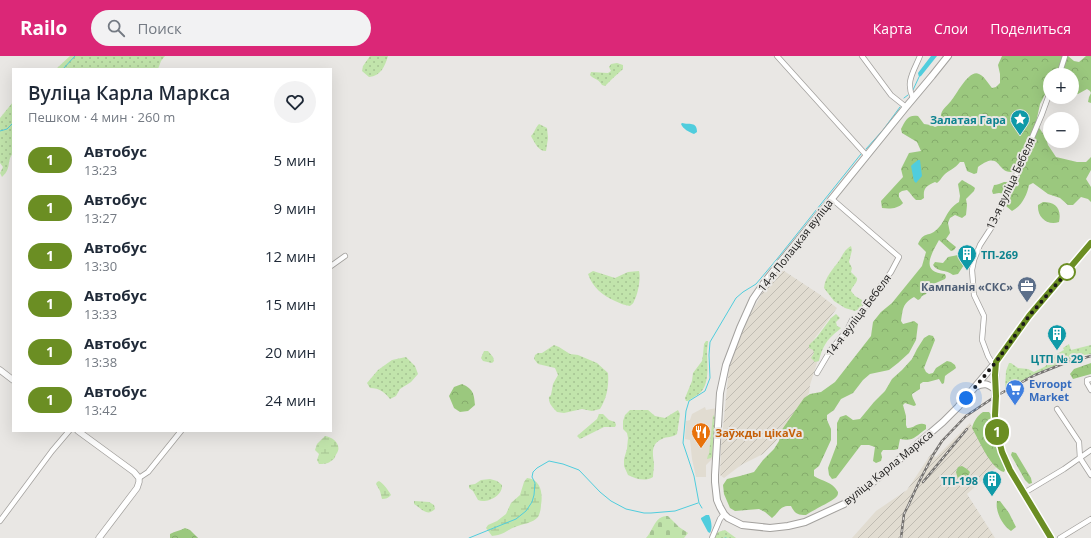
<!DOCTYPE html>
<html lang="ru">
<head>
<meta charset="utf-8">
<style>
	body { margin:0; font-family:"Open Sans",sans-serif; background:#f2f2f3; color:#1f2937; height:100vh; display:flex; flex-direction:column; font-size:15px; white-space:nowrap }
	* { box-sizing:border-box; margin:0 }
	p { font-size:13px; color:#747a83 }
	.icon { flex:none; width:22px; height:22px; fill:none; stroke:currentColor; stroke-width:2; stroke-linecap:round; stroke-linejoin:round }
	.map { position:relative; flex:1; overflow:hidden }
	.details { position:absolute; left:12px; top:12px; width:320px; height:364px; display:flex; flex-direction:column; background:#fff; border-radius:0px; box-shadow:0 4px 16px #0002 }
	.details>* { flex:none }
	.badge { padding:0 8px; border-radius:13px; font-size:14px; line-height:26px }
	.buttons { position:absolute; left:1043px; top:12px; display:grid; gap:8px }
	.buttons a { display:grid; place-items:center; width:36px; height:36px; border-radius:50%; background:#fff; box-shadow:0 4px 16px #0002; font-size:20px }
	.you { position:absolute; width:20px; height:20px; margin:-10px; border:3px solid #fff; border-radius:50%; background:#1a73e8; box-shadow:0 0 0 6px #1a73e833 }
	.map>.badge { position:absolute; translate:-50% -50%; box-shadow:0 0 0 2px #fff }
	.round { display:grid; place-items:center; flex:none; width:42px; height:42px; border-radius:21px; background:#f2f2f3 }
	.overview { display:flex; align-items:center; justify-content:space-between; height:68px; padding:0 16px }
	h1 { font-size:19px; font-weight:600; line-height:30px }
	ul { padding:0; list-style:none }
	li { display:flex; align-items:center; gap:12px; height:48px; padding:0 16px }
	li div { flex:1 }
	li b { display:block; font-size:15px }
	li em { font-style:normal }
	li .badge { min-width:44px; font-weight:700; text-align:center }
	header { display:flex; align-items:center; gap:24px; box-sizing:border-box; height:56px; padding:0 20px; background:#db2777; color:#fff }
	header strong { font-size:19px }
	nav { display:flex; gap:22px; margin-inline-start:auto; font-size:14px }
	.search { width:280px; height:36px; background:#f2f2f3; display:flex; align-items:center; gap:10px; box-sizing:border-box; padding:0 14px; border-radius:22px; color:#747a83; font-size:15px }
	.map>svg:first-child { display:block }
</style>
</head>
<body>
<header>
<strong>Railo</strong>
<div class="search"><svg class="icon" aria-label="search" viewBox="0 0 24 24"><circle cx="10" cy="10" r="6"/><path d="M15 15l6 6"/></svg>Поиск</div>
<nav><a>Карта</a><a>Слои</a><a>Поделиться</a></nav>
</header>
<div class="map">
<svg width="1091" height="482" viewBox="0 0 1091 482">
	<defs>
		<pattern id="industrial-furrows" width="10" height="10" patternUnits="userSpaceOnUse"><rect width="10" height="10" fill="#e1dcd1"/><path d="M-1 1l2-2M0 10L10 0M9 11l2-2" fill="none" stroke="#c0bcb3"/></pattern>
		<pattern id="grass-dots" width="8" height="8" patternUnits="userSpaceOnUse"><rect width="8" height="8" fill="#c1e4ab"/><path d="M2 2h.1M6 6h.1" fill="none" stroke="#a5c392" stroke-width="1.8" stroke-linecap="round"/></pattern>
		<pattern id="forest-crowns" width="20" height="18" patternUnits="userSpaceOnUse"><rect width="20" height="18" fill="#9bc87e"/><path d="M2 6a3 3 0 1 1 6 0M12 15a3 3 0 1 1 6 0" fill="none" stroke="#85ab6c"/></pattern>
		<pattern id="wetland-marsh" width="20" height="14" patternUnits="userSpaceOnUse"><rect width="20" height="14" fill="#c1e4ab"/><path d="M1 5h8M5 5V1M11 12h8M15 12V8" fill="none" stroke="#a5c392"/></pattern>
		<pattern id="cemetery-stones" width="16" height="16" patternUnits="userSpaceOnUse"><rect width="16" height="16" fill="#c1e4ab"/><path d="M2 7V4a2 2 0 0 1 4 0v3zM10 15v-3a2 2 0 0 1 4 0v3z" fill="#a5c392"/></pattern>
	</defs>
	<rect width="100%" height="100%" fill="#e9e7e4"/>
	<!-- built -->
	<path fill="#e1dcd1" d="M705 351 706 354 717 352 713 402 706 409V421H696L692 403 690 384 685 383 686 365 690 364 692 358Z"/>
	<!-- industrial -->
	<path fill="url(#industrial-furrows)" d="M781 215H784L819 238 837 252 812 286 817 307 810 329 809 337 794 360 776 385 763 398 741 409 724 422 720 419 721 391 729 312 740 279 751 257 764 234 777 216Z
		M970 367 997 411 967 438 995 482H852L876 455 907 434 931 398 936 401Z"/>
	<!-- grass -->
	<path fill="url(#grass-dots)" d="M70 0H165L161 5 158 13H56Z
		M370 0H388C385 10 381 20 369 21L362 15 363 10Z
		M617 7 623 9V13L612 23 605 30 602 29C597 21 594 24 590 19L591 16 608 17 611 15 609 11 611 8Z
		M13 46V97C6 106 12 112 2 121L0 117 3 111 0 107V62Z
		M539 68 547 72 548 82 546 95C538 95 535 87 531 80 535 76 535 72 539 68Z
		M851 190 852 194 849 206 852 212 851 216 857 222C858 227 852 230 851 235L855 240 862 244 863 248 859 253 855 255 845 252 834 245 824 232C825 221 833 213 839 205 843 199 844 194 851 190Z
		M593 215 615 222 628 216 639 215C641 222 638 239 634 245 634 247 631 249 630 250 623 249 620 247 615 245 602 239 593 232 588 218Z
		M836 258 840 262 836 266 837 270 841 272C838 275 836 276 833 279 825 286 821 295 819 305L815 306 811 302 814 297 813 294 809 292V289L817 281 831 262Z
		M706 285H708C708 289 707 292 707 295 707 307 710 326 701 336 698 339 692 342 688 345H686L685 342 692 325 693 317 702 305 703 299 704 288Z
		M1069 288 1071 294 1091 289V298L1084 299 1048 312 1005 333 1006 315 1009 307H1011L1018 312 1028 313 1034 316 1046 310 1045 302 1051 299 1053 300 1064 294 1063 292Z
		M554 289 559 291 570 298 578 299 597 307 608 317C609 330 607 342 600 353L592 355 582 353 564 357 557 356C553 352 548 347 549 341L551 339 553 328 558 319 555 312 538 308 534 303 535 299 538 297H542Z
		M484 295H488L493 301 494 305 492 307 483 305 481 302Z
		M406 301 415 310 418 318 411 326 400 333 396 340 390 343C384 336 380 332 370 332L367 327 378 314 392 304Z
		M630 354H648L655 360 665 362 678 354 680 358 677 378C672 382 667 380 662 383 650 388 653 399 654 408 654 412 653 417 653 421 645 426 636 423 628 419L624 410V403L627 393 628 382 627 377 623 373V365L625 359Z
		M599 358H603L609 364 615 366 616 369 615 371H604L580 383 577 380 597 363Z
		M713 359 715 361V362L712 400 711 402 707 403 708 399 709 398Z
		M490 423 497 425 502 429C503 440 486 448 478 444L473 435 469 432V429L475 428 481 424Z
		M414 445 429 446 434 449 435 453C427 461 422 453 414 448Z
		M725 474 736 482H713L718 476Z"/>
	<!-- forest -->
	<path fill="url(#forest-crowns)" d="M1002 0H1068L1074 5 1079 6 1086 0H1091V47L1088 46 1089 41 1091 37 1090 35 1087 33 1078 38 1072 36V30L1074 28 1072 24V19H1062V13L1058 12 1055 13 1053 19H1050V29L1040 48 1036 67 1046 82 1048 89 1056 101 1077 106H1086L1091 101V114L1086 123 1091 131V146L1088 143 1081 141 1073 149H1068L1060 142 1048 138 1033 127 1029 129C1027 139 1022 150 1012 155L1006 150V138L999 137 993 138 992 135 994 129C997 129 1001 127 1004 126 1012 126 1013 129 1020 121V117L1017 114C1016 115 1011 116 1011 116 996 116 1001 94 978 111L977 117 974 118 967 115 964 106H960C955 113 949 114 944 119 941 122 940 125 937 127L935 126C926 130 923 132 924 142L921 144H916C912 141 911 137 907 134L902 135 899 137V141L903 147C898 153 889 153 882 152L881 145 903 121 901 113 909 97 921 95 917 86 902 77 901 73C905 65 908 58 918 60L924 68 931 69 935 71 940 69 942 66C938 56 945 52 951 45 957 38 969 13 979 18 984 20 988 27 992 32L996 31 1000 27V18L998 9Z
		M962 124C964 125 973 130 975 132L974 135 966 143 967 149 966 159 962 162 955 159 950 162 948 167 950 177 946 183 956 191 954 194 951 195 939 184C931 199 920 216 945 218L946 221 945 223 931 229 926 238 922 240 920 243 918 244 914 241C902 248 903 253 901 265L903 268 914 265 918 268 916 284 909 297 898 307 889 314 870 318 863 324 853 337 841 343 834 354 827 359V364L831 373V384L819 410 814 414V420C823 426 832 425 838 436 838 437 838 439 837 440 835 444 813 454 806 459 798 459 795 458 791 450 779 449 780 456 772 462L765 456 759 453 735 455 730 452 724 438 723 429 727 423 740 420 754 416 763 404 774 393 779 385 781 375 804 342 810 338 821 336 835 326 871 280 873 266 881 256 892 247 922 210 926 196 918 188C924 175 928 181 935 175 946 167 945 154 959 146L960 140 958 128Z
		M1043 146C1055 146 1062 152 1059 166 1047 170 1037 161 1038 149Z
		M958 199 965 200 970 202V205L964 209 958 218 953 219C946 213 938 217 933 209L935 206 943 207 948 201Z
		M929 279 933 280 935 284 924 312 926 316 929 318 933 317 936 312 947 305 951 306 955 309 956 312C953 315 948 317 945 320L944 327 942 328 939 323 928 326H923L920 328V333L912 338C912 342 915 345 916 349L914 350 905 347 903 349 906 360V369L907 372C915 373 917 365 926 369V373C916 380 913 386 900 383L898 393 894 394H883L881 397 882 401 881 405 876 407 873 405 875 391 869 389H861L836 422 832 423 829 419 828 412 837 388V367L840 361 846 359 853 364 860 363 874 346 885 335 892 323 902 314 912 303 917 293 924 282Z
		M1091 307V318L1073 323 1070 318 1074 313Z
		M462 328C473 333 474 337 475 349L468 355 460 356 454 352 449 340 454 331Z
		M983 356H989L992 360 994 377 990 380 994 388 998 391 1006 412 1004 416C991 413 979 384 972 372 974 365 977 360 983 356Z
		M1012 396 1016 397 1031 422 1032 427 1029 428 1025 424 1011 399Z
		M962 410 967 413 970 416 965 429 963 430 959 427 956 416 958 411Z
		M997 445H1000L1009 457 1016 471 1011 475C1002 469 995 455 997 445Z
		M185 472 190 474 198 482H170V478C175 475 180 475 185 472Z"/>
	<!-- wetland -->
	<path fill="url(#wetland-marsh)" d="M325 380C333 381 342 389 337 397 335 400 335 403 331 405 328 408 323 408 319 408L317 404 319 398 315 394 317 388Z
		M527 422C541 423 543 438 541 449 541 452 540 458 538 461 533 467 522 468 515 471 509 473 504 478 498 479 497 479 493 480 492 480L486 472 488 469 497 465 506 458 511 447 520 439 524 426Z
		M379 425C384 428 388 434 391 439 388 442 386 443 382 443L380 435 376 428 377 426Z"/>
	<!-- cemetery -->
	<path fill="url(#cemetery-stones)" d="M668 460 679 471 688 477 684 482H646C652 476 654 464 662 461 664 460 666 460 668 460Z"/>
	<!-- water -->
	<path fill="#50cddd" d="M931 0H937L921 20 919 21 918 17Z
		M682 67C689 69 697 65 697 76L694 78C689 76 683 73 681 68Z
		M918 104H920L922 120 916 127 914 125 911 110 913 108Z
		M706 459H709C711 464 713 471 710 477L708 476 701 463V462Z"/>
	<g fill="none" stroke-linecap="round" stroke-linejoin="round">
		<!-- stream -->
		<path stroke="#50cddd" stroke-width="1" d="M63 13 75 0
			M913 34 919 21
			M904 42 908 39
			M0 75 7 73 13 67
			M866 93 883 74 900 51
			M702 452 699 447 694 420 683 387 686 355 689 345 705 335 710 322 709 299 710 286 736 242 743 236 756 228 777 203 861 98
			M469 482 516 463 526 455 532 446 534 439 535 427 532 421 533 416 537 412 549 405 563 408 579 414 600 436 611 445 626 453 644 457H651L675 455 698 447
			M725 482H726"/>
		<!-- minor casing -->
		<g stroke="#a3a19e" stroke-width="6">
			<path id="minor" d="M777 0 867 100
				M862 0 891 39 906 51
				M1059 19 1065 0
				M913 42C905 26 914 15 920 0
				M331 210 345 200
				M996 306 991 305 988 300 982 284 984 260 974 239 972 214 974 204 980 189 993 169 1012 129 1042 58 1050 36
				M817 317 830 295 847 274 852 264 859 259 891 216 899 201 832 143
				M1091 323 1087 324V327L1091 334
				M1057 353 1079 386 1080 402 1091 419
				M139 422 148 416 181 375
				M1024 437 1064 413 1091 394
				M0 465 52 395 69 375
				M712 482 720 463 724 458
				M1060 482 1091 463"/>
		</g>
		<!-- tertiary casing -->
		<g stroke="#a3a19e" stroke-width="7">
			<path id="tertiary" d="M0 314 13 324
				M78 375 134 416 139 422V426L137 432 99 482"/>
		</g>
		<!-- secondary casing -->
		<g stroke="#a3a19e" stroke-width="8">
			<path id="secondary" d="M948 0 932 20 906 51 779 208 764 227 753 243 740 272 726 309 720 337 715 419V426L717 444 720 451 724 458 728 462 742 469 770 472 788 470 805 466 844 448 872 427 943 366 958 351 996 306 1029 260 1091 187
				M996 306 995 359 996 373 999 389 1010 414 1051 482
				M975 331C985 326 988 328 996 334"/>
		</g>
		<!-- minor -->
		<use href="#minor" stroke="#fff" stroke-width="4.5"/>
		<!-- tertiary -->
		<use href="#tertiary" stroke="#fff" stroke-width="5.5"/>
		<!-- secondary -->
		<use href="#secondary" stroke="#fff" stroke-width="6"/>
		<!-- rail casing -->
		<g stroke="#747270" stroke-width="2.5">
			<path id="rail" d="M923 426 967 373
				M908 450 919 426 933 399 942 385 966 360 996 340 1035 319 1065 307 1091 300
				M901 482 904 458 910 446"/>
		</g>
		<!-- rail -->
		<use href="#rail" stroke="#e9e7e4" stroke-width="1" stroke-dasharray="3" stroke-linecap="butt"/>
	</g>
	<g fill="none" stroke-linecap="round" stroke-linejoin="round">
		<!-- line casing -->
		<g stroke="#fff" stroke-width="9">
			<path id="line" d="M1051 482 1010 414 1002 396 996 373 995 359 996 340 995 319 996 306 1029 260 1091 187"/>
		</g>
		<!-- line -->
		<use href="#line" stroke="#6b8e23" stroke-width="6"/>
		<!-- walk -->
		<path stroke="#1a1918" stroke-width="4" stroke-dasharray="0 7.2" d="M966 342 996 306 1029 260 1067 216"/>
	</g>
	<!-- icons -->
	<defs>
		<g id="sight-pin" transform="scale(1)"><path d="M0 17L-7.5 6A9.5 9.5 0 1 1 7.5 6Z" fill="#0f9aa8" stroke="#e9e7e4"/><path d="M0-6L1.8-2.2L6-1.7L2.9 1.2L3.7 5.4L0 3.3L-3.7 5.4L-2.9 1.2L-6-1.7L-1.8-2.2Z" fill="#fff"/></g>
		<g id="building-pin" transform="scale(1)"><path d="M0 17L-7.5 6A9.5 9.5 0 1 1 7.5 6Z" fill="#0f9aa8" stroke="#e9e7e4"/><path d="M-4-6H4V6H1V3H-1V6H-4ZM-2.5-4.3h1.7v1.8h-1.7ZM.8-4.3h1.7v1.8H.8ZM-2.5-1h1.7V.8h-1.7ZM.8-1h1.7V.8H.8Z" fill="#fff"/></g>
		<g id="office-pin" transform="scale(1)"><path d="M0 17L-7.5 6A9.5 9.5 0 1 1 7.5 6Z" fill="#5c6f8a" stroke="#e9e7e4"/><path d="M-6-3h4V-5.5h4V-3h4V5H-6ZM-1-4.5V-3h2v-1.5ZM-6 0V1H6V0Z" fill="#fff"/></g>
		<g id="supermarket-pin" transform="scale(1)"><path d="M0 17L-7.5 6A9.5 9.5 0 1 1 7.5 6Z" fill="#3f7fe0" stroke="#e9e7e4"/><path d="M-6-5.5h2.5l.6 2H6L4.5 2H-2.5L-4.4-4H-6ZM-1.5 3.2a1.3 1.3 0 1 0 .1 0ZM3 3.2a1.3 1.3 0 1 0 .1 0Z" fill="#fff"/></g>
		<g id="restaurant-pin" transform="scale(1)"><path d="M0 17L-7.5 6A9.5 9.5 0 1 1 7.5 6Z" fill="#e8710a" stroke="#e9e7e4"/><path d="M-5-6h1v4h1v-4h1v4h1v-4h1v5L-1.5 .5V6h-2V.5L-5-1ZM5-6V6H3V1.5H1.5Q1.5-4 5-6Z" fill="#fff"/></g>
	</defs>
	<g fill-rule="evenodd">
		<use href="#sight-pin" x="1020" y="63"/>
		<use href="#building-pin" x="967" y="198"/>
		<use href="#office-pin" x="1027" y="230"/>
		<use href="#building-pin" x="1057" y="278"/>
		<use href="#supermarket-pin" x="1015" y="333"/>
		<use href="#restaurant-pin" x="701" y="376"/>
		<use href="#building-pin" x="992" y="424"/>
	</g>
	<!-- markers -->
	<circle fill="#fff" stroke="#6b8e23" stroke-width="2" cx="1067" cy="216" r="8"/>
	<g text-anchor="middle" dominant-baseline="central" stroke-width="4" stroke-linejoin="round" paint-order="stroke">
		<!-- culture labels -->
		<g font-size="11" font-weight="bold" fill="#0d838f" stroke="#e9e7e4" text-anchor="end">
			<text x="1006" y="63">Залатая Гара</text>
			<text x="981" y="198" text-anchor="start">ТП-269</text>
			<text x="1057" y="302" text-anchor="middle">ЦТП № 29</text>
			<text x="978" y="424">ТП-198</text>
		</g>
		<!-- street labels -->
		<g font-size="11" fill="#1a1918" stroke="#e9e7e4">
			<text transform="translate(1010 127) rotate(-65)">13-я вуліца Бебеля</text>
			<text transform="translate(795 189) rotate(-52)">14-я Полацкая вуліца</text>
			<text transform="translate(858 259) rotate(-53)">14-я вуліца Бебеля</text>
			<text transform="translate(888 411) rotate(-39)">вуліца Карла Маркса</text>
		</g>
		<!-- service labels -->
		<g font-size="11" font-weight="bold" fill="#4e5e75" stroke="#e9e7e4" text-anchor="end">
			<text x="1013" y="230">Кампанія «СКС»</text>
		</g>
		<!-- shop labels -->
		<g font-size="11" font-weight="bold" fill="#366cbe" stroke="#e9e7e4" text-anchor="start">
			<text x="1029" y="327">Evroopt<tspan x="1029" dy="13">Market</tspan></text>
		</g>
		<!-- food labels -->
		<g font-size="11" font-weight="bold" fill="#c56008" stroke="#e9e7e4" text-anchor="start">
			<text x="715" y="376">Заўжды цікаVа</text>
		</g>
	</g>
</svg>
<div class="buttons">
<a>+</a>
<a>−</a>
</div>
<div class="you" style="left:966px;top:342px"></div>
<b class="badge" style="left:997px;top:376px;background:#6b8e23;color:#fff">1</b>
<section class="details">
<div class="overview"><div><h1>Вуліца Карла Маркса</h1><p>Пешком · 4 мин · 260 m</p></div><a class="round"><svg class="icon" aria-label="heart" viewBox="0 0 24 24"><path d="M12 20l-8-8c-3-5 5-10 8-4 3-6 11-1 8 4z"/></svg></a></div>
<ul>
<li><span class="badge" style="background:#6b8e23;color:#fff">1</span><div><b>Автобус</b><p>13:23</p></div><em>5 мин</em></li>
<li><span class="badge" style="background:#6b8e23;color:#fff">1</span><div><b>Автобус</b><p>13:27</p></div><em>9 мин</em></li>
<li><span class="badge" style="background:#6b8e23;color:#fff">1</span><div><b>Автобус</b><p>13:30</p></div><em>12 мин</em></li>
<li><span class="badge" style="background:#6b8e23;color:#fff">1</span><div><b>Автобус</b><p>13:33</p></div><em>15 мин</em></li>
<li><span class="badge" style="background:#6b8e23;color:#fff">1</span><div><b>Автобус</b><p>13:38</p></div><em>20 мин</em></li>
<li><span class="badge" style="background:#6b8e23;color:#fff">1</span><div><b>Автобус</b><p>13:42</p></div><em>24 мин</em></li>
</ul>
</section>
</div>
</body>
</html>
